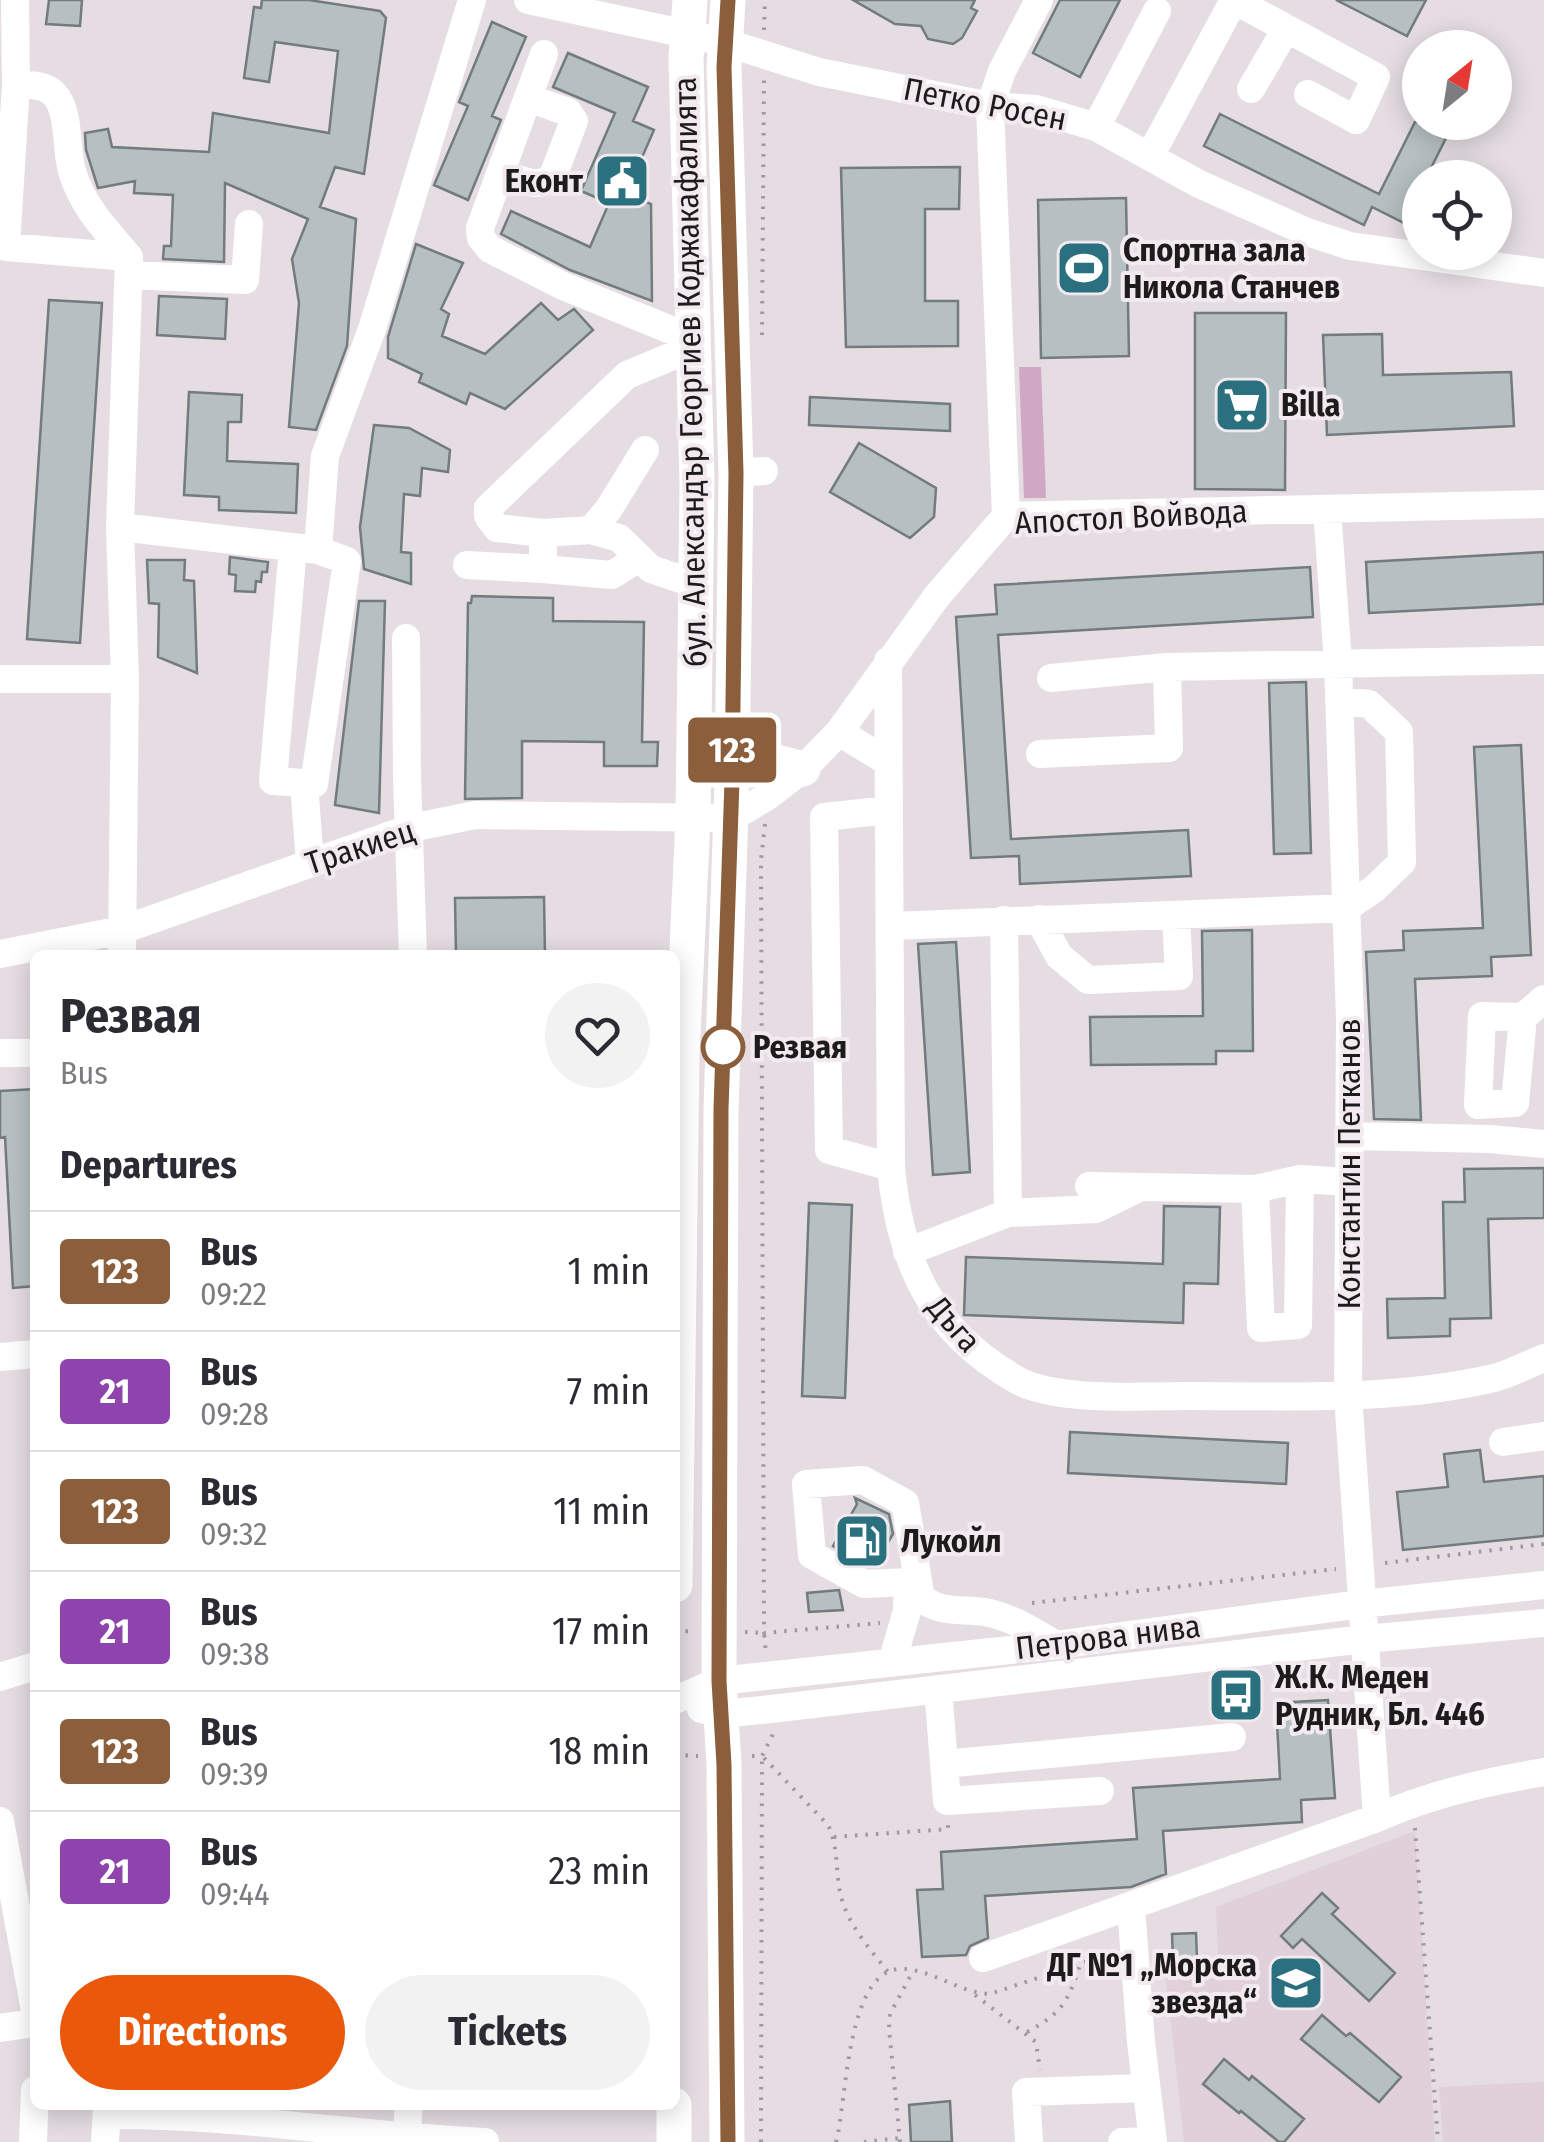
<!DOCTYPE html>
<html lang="en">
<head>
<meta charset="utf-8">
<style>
	body { margin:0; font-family:"Fira Sans Condensed",sans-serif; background:#f2f2f3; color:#2b2b33; height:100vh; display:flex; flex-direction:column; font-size:38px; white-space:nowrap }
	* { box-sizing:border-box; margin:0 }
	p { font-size:32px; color:#7c7c81 }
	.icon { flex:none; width:55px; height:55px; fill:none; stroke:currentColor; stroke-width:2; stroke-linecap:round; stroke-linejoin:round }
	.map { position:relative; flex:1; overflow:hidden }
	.side { position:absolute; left:30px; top:950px; width:650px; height:1160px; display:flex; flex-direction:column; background:#fff; border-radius:15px; box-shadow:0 5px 25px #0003 }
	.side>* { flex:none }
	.badge { padding:0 20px; border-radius:8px; font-size:35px; line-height:65px }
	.needle { width:65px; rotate:30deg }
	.buttons { position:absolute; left:1402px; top:30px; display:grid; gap:20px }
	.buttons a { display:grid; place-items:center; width:110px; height:110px; border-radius:50%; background:#fff; box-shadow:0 5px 25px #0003; font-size:50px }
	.map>.badge { position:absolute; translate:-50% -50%; box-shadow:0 0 0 5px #fff }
	h2 { padding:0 30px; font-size:38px; line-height:90px }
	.round { display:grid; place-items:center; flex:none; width:105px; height:105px; border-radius:52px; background:#f2f2f3 }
	.summary { display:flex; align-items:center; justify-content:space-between; height:170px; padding:0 30px }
	h1 { font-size:48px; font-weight:700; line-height:75px }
	.button { display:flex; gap:20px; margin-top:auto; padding:20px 30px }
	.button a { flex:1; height:115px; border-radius:60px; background:#ea580c; color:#fff; font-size:40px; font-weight:700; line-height:115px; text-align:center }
	.button a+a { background:#f2f2f3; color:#2b2b33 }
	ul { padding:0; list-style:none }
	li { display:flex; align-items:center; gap:30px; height:120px; padding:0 30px; border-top:2px solid #e1e1e2 }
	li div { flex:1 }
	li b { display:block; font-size:38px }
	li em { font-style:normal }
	li .badge { min-width:110px; font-weight:700; text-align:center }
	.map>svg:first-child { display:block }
</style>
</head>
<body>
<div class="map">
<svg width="1544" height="2142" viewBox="0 0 1544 2142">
	<rect width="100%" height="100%" fill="#e5dde2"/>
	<!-- built -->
	<path fill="#dfd0da" d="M1415 1831 1435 2142H1184L1166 1978 1219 1973 1216 1907Z
		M1544 2082V2142H1443L1439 2087Z"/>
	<!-- green -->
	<path fill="#d1a8c3" d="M1019 367H1041L1046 498H1024Z"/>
	<!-- building -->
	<path fill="#b6c0c2" stroke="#727b7d" stroke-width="2.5" d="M49 0H82L80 26 46 24Z
		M262 0H309L380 11 386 18 364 174 335 167 320 207 356 219 347 346 316 430 289 427 299 303 292 259 308 219 225 183 224 262 163 259 164 246H171L173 195 134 193 135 181 98 188 86 150 85 133 108 129 112 147 209 152 213 113 329 133 338 51 275 42 269 82 244 78 254 7 261 8Z
		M853 0H975L971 8 977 11 962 38 953 44 928 39 921 26 895 24Z
		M1060 0H1120L1080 77 1033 53Z
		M1336 0H1426L1407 36Z
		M492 22 526 37 492 116 501 120 468 200 434 185 468 106 459 102Z
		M568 53 648 87 633 121 654 130 626 194 651 204 652 301 570 270 501 234 511 211 590 247 609 203 581 191 615 113 553 87Z
		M1220 114 1379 194 1415 122H1454L1426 178H1420V190L1404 223 1372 207 1364 225 1204 146Z
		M960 167 959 209H925V301H958V346L846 347 841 168Z
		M1126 198 1129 356 1041 358 1038 200Z
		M416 244 463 263 441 309 449 314 442 336 485 354 541 303 558 320 574 309 593 330 505 409 470 393 466 404 419 382 422 374 388 358V337Z
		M159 296 227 299 225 339 157 335Z
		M49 300 102 303 80 643 27 639Z
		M1195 313H1286L1285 490 1195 489Z
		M1382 334 1383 375 1511 372 1514 426 1327 435 1323 335Z
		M189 392 242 395 241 422H228L227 461 298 464 296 513 219 510V497L184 495Z
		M810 397 950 404V431L809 425Z
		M374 425 409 428 450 450 448 472 422 468 420 496 404 494 401 552 411 553V584L364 569 360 527Z
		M859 443 936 488 934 517 910 538 830 492Z
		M1544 552V604L1369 613 1366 562Z
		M230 557 268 562 267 572H262L261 582 256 581 255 592 235 591 236 575 229 574Z
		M147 560H185L184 580 194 581 197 673 158 657 159 604 149 603Z
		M1310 567 1313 617 998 635 1011 839 1188 830 1191 876 1020 884 1019 856 971 858 956 617 997 614 995 585Z
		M472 596 553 598V621L644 622 642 742H658L657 766H604V742L522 741V798L465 799 468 603H471Z
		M359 601H385L379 813 335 805Z
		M1306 682 1311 853 1274 854 1269 683Z
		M1521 745 1531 955 1491 957 1492 976 1415 979 1421 1120 1374 1119 1366 952 1404 950 1403 931 1483 928 1474 747Z
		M544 897 545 955H456L455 898Z
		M1252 930 1253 1051H1216V1064L1091 1065 1090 1017 1203 1016 1202 931Z
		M956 942 970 1172 933 1175 918 944Z
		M35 1089V1286L13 1288 5 1137 0 1138V1091Z
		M1544 1168V1218L1488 1219 1491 1318 1450 1319V1336L1388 1338 1387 1299 1445 1298 1443 1202H1465L1464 1169Z
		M809 1203 852 1205 845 1398 802 1396Z
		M1164 1206 1220 1207 1218 1284 1184 1283 1183 1323 964 1315 966 1257 1163 1264Z
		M1070 1432 1288 1443 1286 1484 1068 1473Z
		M1480 1450 1484 1482 1544 1476V1536L1403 1550 1397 1492 1448 1487 1444 1454Z
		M855 1498 889 1514 893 1534 874 1566H868L833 1546 857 1504Z
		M839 1590 843 1610 809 1612 807 1593Z
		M1328 1700 1335 1798 1301 1800 1302 1822 1163 1831 1166 1874 1131 1887 985 1896 988 1938 970 1946 966 1955 922 1957 917 1890 943 1889 941 1852 1137 1839 1133 1788 1280 1779 1276 1703Z
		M1322 1893 1338 1908 1332 1914 1395 1973 1369 2001 1302 1939 1293 1948 1281 1936Z
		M1196 1933 1197 1958 1173 1959 1172 1934Z
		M1322 2015 1346 2036 1350 2033 1401 2077 1379 2102 1301 2039Z
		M1224 2059 1249 2080 1252 2076 1304 2119 1284 2142H1279L1241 2111 1239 2113 1203 2084Z
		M950 2101 952 2142H911L909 2105Z"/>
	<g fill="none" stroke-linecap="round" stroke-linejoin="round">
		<!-- path -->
		<path stroke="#9f989c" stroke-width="4" stroke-dasharray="2.5 8" stroke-linecap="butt" d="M764 30 765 0
			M762 335 764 80
			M765 824 761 860 764 1633 880 1623
			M1385 1563 1544 1544
			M1032 1603 1336 1569
			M675 1632 690 1631
			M745 1632 764 1633 766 1654
			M675 1755 698 1756
			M752 1756H762L773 1734
			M764 1758 828 1825C839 1847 835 1873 841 1896 848 1925 870 1949 888 1972
			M1415 1828 1438 2142
			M834 1837 948 1829V1823
			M975 1995 1036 2042 1040 2070
			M1027 2032C1062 2013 1068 2002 1080 1965
			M761 2142 762 1756
			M836 2142C847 2102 846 1971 900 1969 930 1968 959 1993 990 1994L1109 1954
			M864 2142 899 2138
			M900 2142 889 2028 890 2014 912 1973"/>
		<!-- minor -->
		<path stroke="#fff" stroke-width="28" d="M15 0 16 84 6 247 129 257 120 527 125 679 122 955
			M528 0 724 42 819 72 990 106 1036 109 1096 127 1199 184 1307 232 1350 246 1544 273
			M1234 0 1376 77 1356 120 1308 94
			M544 54 480 228 481 238 490 249 563 286 693 339
			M16 84C28 85 45 84 54 94 71 112 65 149 72 171 82 206 106 230 129 257
			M1251 89 1286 29
			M1096 127 1157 11
			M1150 156 1234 0
			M501 173C518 178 539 191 553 176L574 121 568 112 528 98
			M129 275 245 280 249 224
			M736 473 764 471
			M1327 509 1338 663 1350 1019 1348 1395 1377 1818
			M1006 516 990 106 1002 71 1039 0
			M120 527 318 550 347 561 314 784 304 783 310 863
			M591 530 608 510 645 450
			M543 533 591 530 619 538 651 569 695 584
			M293 547 273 781 304 783
			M318 550 325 456 372 329 472 0
			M467 565 543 569V533L497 528 488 516V508L627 375 694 347
			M543 569 612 575 637 559
			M406 638 407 778 413 955
			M888 661 891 1167C900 1263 931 1331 1017 1380 1056 1402 1144 1396 1190 1396 1291 1396 1395 1401 1494 1378 1511 1374 1528 1364 1544 1358
			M1051 678 1167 667 1544 660
			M0 679H125
			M839 732 888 762
			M1040 754 1169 748 1167 667
			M889 810 824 817 829 1150 891 1167
			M1039 919 1059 956 1088 980 1179 976 1176 915
			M892 926 1346 908 1374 889 1402 862 1399 732 1369 704 1339 701
			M0 954 122 930 411 828 475 815 731 818 768 796 803 769 839 732 937 596 1006 516 1544 504
			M1523 1017 1482 1016 1478 1105 1515 1103 1523 1017 1544 999
			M0 1053H35
			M1349 1136 1490 1139 1544 1144
			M1089 1186 1255 1189 1300 1179 1349 1182
			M1255 1189 1261 1328 1298 1325 1300 1179
			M1008 1213 1096 1209 1137 1189
			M907 1252 1008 1213 1004 920
			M0 1357 35 1354
			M1503 1442 1544 1436
			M892 1662 907 1611 908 1582 864 1584 812 1555 806 1484 863 1480 905 1503 921 1598C945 1616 963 1607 990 1613 1014 1619 1035 1632 1056 1645
			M0 1677 35 1666
			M938 1689 944 1764 1232 1737
			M675 1700 719 1681 1056 1645 1361 1604 1544 1585
			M701 1709 721 1714 771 1709 1364 1639 1544 1623
			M944 1764 947 1801 1100 1791
			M0 1821 35 2010
			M1131 1906 1141 2042 1153 2142
			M983 1958 1377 1818C1431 1794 1486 1782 1544 1772
			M0 2028 35 2023
			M107 2115C234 2114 358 2136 485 2142
			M33 2142 35 2090
			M105 2142 107 2105
			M406 2142 409 2105
			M1029 2142 1026 2092 1146 2088
			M1122 2142 1153 2141"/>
		<!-- major -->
		<path stroke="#fff" stroke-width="35" d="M732 740 765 759 803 769
			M675 1585 682 1056 693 819 697 483 686 58 690 0
			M674 2105V2142
			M727 2142 724 1765 719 1681 721 1109 732 780 736 473 724 67 728 0"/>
	</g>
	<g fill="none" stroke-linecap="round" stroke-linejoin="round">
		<!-- line casing -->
		<g stroke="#fff" stroke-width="22">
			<path id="line" d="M728 2142 724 1765 719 1681 721 1109 732 780 736 473 724 67 728 0"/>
		</g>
		<!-- line -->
		<use href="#line" stroke="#8b5e3c" stroke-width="15"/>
	</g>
	<!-- icons -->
	<defs>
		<g id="civic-square" transform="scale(2.875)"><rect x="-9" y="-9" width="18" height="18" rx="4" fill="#2a707e" stroke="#f3eaef"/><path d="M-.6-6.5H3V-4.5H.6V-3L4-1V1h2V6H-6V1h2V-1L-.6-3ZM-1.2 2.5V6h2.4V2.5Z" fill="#fff"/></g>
		<g id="stadium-square" transform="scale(2.875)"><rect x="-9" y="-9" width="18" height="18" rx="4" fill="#2a707e" stroke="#f3eaef"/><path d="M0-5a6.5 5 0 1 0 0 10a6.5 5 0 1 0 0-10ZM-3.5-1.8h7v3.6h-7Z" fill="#fff"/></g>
		<g id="supermarket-square" transform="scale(2.875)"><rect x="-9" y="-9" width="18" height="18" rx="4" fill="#2a707e" stroke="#f3eaef"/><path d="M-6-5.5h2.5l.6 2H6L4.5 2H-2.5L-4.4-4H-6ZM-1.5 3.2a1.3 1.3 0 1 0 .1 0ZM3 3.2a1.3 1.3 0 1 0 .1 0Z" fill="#fff"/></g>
		<g id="fuel-square" transform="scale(2.875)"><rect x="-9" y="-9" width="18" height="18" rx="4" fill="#2a707e" stroke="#f3eaef"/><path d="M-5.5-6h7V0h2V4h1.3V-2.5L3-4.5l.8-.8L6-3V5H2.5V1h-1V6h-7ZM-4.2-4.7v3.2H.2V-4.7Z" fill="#fff"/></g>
		<g id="bus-square" transform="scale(2.875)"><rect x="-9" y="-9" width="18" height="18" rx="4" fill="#2a707e" stroke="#f3eaef"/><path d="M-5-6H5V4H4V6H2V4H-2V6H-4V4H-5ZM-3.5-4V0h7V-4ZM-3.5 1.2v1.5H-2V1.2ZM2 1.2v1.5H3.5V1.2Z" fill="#fff"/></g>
		<g id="school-square" transform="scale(2.875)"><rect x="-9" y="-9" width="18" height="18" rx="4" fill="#2a707e" stroke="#f3eaef"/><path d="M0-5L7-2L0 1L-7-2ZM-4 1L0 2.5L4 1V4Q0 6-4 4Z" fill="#fff"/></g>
	</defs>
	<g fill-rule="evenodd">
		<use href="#civic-square" x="622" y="181"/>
		<use href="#stadium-square" x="1084" y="268"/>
		<use href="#supermarket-square" x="1242" y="405"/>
		<use href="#fuel-square" x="862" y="1541"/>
		<use href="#bus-square" x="1236" y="1695"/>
		<use href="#school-square" x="1296" y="1983"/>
	</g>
	<!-- markers -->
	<circle fill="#fff" stroke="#8b5e3c" stroke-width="5" cx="723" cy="1047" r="20"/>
	<g text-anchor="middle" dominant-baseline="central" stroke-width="8" stroke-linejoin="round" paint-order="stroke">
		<!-- street labels -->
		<g font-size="32" fill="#1e1b1d" stroke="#f3eaef">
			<text transform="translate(985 104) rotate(11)">Петко Росен</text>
			<text transform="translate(690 372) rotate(-91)">бул. Александър Георгиев Коджакафалията</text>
			<text transform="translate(1131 517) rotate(-3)">Апостол Войвода</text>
			<text transform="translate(360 847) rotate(-18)">Тракиец</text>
			<text transform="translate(1349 1164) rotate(-90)">Константин Петканов</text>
			<text transform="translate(954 1324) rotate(49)">Дъга</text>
			<text transform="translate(1108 1637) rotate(-7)">Петрова нива</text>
		</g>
		<!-- poi labels -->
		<g font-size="32" font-weight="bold" fill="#1e1b1d" stroke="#f3eaef" text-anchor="start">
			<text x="583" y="181" text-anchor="end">Еконт</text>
			<text x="1123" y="250">Спортна зала<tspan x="1123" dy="37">Никола Станчев</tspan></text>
			<text x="1281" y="405">Billa</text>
			<text x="901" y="1541">Лукойл</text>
			<text x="1275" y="1677">Ж.К. Меден<tspan x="1275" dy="37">Рудник, Бл. 446</tspan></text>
			<text x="1257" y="1965" text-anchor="end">ДГ №1 „Морска<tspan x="1257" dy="37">звезда“</tspan></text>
		</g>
		<!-- stop labels -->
		<g font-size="32" font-weight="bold" fill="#1e1b1d" stroke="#f3eaef" text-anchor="start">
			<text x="753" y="1047">Резвая</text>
		</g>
	</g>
</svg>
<div class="buttons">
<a><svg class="needle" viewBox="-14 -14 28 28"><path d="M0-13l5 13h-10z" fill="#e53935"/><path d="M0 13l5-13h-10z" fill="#7c7c81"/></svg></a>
<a><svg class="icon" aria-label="locate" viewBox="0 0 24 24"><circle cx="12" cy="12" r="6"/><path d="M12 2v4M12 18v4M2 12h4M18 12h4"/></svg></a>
</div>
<b class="badge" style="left:732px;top:750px;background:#8b5e3c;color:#fff">123</b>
<section class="side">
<div class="summary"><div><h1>Резвая</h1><p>Bus</p></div><a class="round"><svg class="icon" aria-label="heart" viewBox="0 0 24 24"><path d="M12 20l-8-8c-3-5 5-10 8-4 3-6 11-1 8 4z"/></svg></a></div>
<h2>Departures</h2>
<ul>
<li><span class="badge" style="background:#8b5e3c;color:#fff">123</span><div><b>Bus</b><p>09:22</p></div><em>1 min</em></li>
<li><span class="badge" style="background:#8e44ad;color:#fff">21</span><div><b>Bus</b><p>09:28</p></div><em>7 min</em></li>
<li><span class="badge" style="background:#8b5e3c;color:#fff">123</span><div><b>Bus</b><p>09:32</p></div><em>11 min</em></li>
<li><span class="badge" style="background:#8e44ad;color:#fff">21</span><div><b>Bus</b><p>09:38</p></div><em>17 min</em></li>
<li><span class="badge" style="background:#8b5e3c;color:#fff">123</span><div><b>Bus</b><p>09:39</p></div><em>18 min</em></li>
<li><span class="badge" style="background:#8e44ad;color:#fff">21</span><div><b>Bus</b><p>09:44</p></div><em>23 min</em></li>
</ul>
<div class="button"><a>Directions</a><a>Tickets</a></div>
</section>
</div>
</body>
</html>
